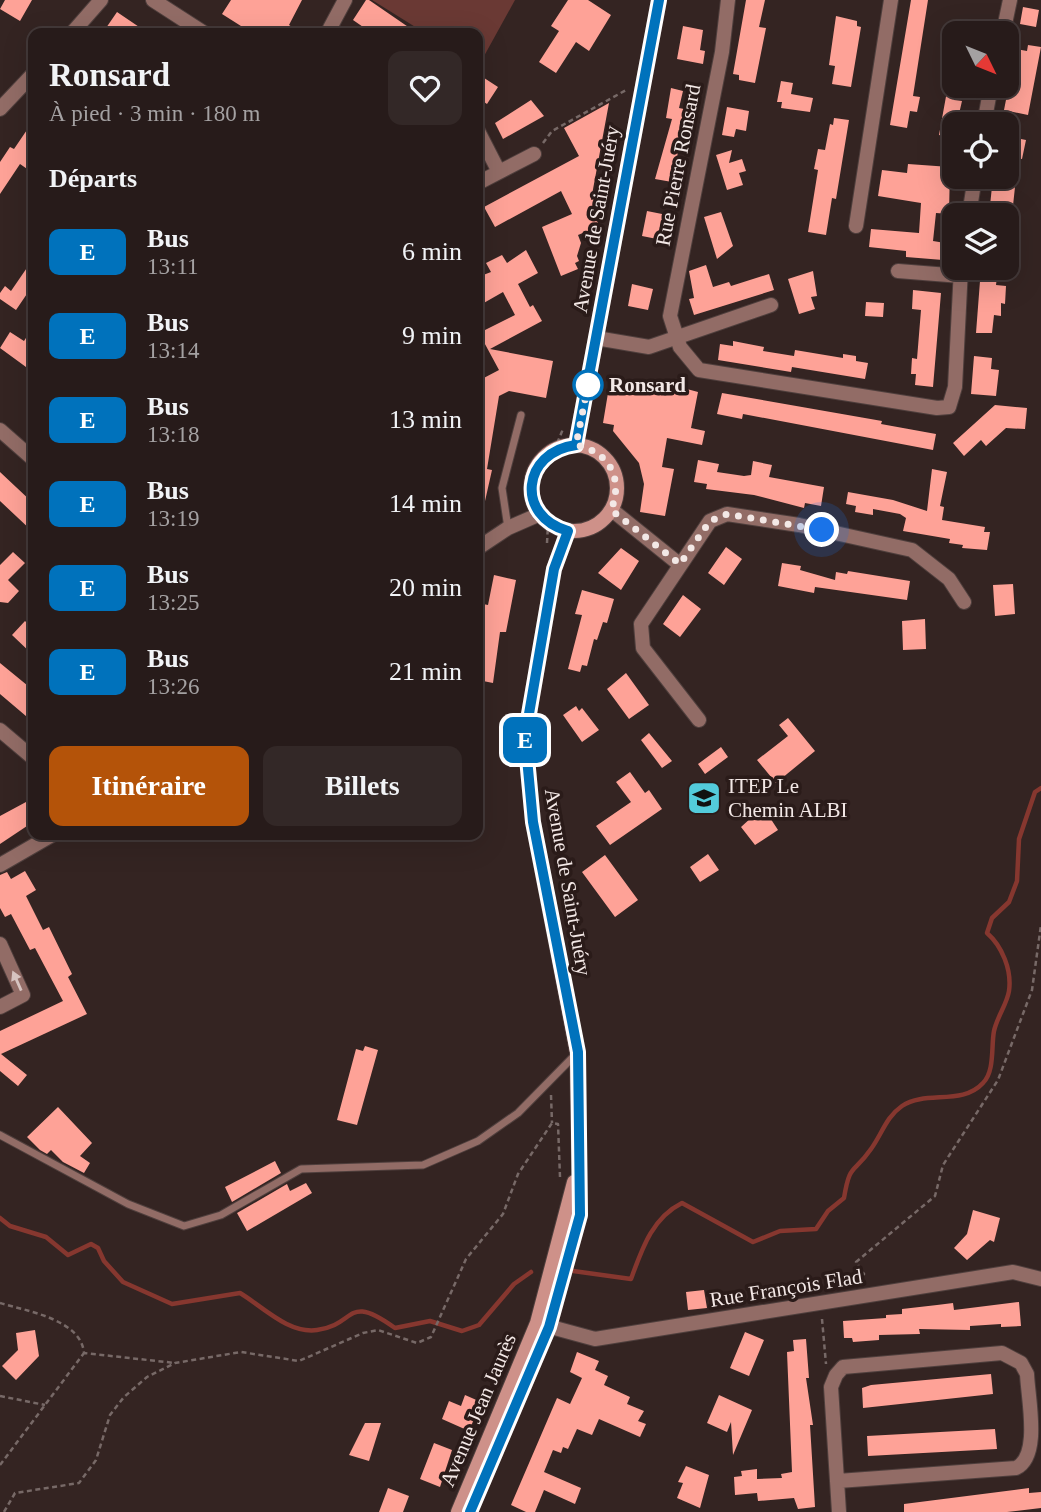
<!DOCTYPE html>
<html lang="fr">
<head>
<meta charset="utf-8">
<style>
	body { margin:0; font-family:"Times New Roman",serif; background:#332827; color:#f1f3f6; height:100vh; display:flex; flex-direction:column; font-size:26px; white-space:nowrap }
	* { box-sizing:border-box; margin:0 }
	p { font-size:23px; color:#a4a1a2 }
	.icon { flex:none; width:38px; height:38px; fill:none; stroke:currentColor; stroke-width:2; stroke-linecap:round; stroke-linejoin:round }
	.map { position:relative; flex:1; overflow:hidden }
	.drawer { position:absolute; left:28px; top:28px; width:455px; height:812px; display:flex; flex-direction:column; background:#271b1a; border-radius:14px; box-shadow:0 7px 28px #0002,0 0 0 2px #433939 }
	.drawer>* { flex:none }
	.badge { padding:0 14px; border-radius:10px; font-size:24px; line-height:46px }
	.needle { width:46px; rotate:133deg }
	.buttons { position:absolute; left:942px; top:21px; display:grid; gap:14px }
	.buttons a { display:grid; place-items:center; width:77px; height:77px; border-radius:14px; background:#271b1a; box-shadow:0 7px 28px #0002,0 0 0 2px #433939; font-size:35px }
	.you { position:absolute; width:35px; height:35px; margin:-18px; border:5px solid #fff; border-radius:50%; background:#1a73e8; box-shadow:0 0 0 10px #1a73e833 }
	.map>.badge { position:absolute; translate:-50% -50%; box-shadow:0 0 0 4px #fff }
	h2 { padding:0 21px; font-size:26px; line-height:63px }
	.round { display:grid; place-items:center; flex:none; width:74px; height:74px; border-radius:14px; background:#332827 }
	.headline { display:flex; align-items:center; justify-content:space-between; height:119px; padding:0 21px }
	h1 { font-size:33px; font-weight:600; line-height:52px }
	.action { display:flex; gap:14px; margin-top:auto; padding:14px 21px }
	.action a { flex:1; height:80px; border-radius:14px; background:#b45309; color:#fff; font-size:28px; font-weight:600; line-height:80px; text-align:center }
	.action a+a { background:#332827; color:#f1f3f6 }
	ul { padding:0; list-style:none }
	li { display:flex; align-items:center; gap:21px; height:84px; padding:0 21px }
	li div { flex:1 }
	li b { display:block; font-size:26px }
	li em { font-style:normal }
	li .badge { min-width:77px; font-weight:700; text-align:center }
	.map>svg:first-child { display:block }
</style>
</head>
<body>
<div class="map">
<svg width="1041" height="1512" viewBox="0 0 1041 1512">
	<rect width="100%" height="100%" fill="#342422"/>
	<!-- green -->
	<path fill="#6a3934" d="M372 0H515L478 67V33H425Z"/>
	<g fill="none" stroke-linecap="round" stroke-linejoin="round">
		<!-- stream -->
		<path stroke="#86372f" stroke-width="4.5" d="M0 1218 10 1226 46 1237 68 1255 91 1244 98 1248 104 1261 123 1282 172 1304 240 1293C262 1306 288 1334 317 1330 357 1325 345 1292 395 1328L430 1321 462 1331 479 1325 514 1284 531 1272
			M566 1270 631 1279C642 1249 652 1218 682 1203L753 1242 780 1231 816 1229 828 1211 844 1198C850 1162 853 1175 871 1149 882 1134 886 1117 902 1106 926 1090 962 1106 983 1083 995 1071 991 1046 994 1031 997 1017 1007 1004 1009 991 1012 970 1002 946 987 933L992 918 1009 902 1017 881 1019 839 1035 792 1041 788"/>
	</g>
	<!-- building -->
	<path fill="#fea297" d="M5 0H32L20 21 0 9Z
		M231 0H302L289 25 301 33H252L222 14Z
		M366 0H369L417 33H363L366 29 353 20Z
		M568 0H588L611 15 589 51 576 42 556 73 539 62 559 31 551 26Z
		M746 0H765L759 27 766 28 755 83 739 80V75L733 74Z
		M911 0H928L913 96 920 97 917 112 910 111 907 128 890 125Z
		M1023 7 1039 10 1036 27 1020 24Z
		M117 12 148 33H113L106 28Z
		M836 16 857 21V26L861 27 851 87 832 84 835 66 829 65Z
		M683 26 703 30 700 50 705 51 703 64 677 59Z
		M1028 45 1041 47 1028 115 1004 110 1016 49 1027 51Z
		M478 74 498 87 487 104 478 98Z
		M781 81 793 83 791 94 813 98 810 112 781 108 782 102H777Z
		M671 88 683 91 679 108 694 111 690 134 682 132 672 182 655 179 672 119 666 118Z
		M947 91H954V100L962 101 959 114 975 118V124H954V138L939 135Z
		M531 100 544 116 503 139 495 123Z
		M609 103 591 200 603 195 597 227 578 235 581 243 577 256 579 261 575 263 578 269 561 276 542 227 572 214 561 191 495 227 484 207 579 156 564 128Z
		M727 107 749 111 746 131 736 129 734 137 722 135Z
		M834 118 849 120 836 199 832 198 826 235 808 232 818 170 814 169 818 149 825 150 830 124 833 125Z
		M33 121V173L20 164 0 194V162L10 147 14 149Z
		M1006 136 1026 140 1022 159 1006 156Z
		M732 150 729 163 742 159 746 171 739 173 743 185 727 190 716 155Z
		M908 164 950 167 949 214 936 213 933 241 945 243 943 260 906 257V251L869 247 871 229 919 233 921 203 878 196 882 170 907 173Z
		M993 177H1010L1009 187H1015L1012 215H989Z
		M647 211 667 215 662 240 642 236Z
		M721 212 733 246 717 259 704 217Z
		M526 250 538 273 518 284 530 307 533 305 542 321 490 349 553 361 546 398 509 391 499 396 487 469 492 470 483 510 478 509V381L499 370 479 333 515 315 503 292 482 304 478 296V277L491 272 486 263 502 255 507 263Z
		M33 259V285L16 310 0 299V293L5 286 11 291Z
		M706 265 713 287 729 282 731 286 769 274 774 290 694 315 689 299 694 298 689 271Z
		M981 268H998L996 285 1006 286 1005 304 1001 303V316L994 315 992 333H976Z
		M813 271 817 296 811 297 815 309 799 314 788 279Z
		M632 284 653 289 648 310 628 306Z
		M913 290 941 293 933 387 915 385 916 374H911L912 358 917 359 921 310 912 309Z
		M866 302 884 303 883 317 865 316Z
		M33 327V356L26 367 0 348 10 332 24 341Z
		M733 341 764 347 763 351 794 356 795 350 843 358V354L856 356V361L868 363 865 379 792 367 791 372 718 360 720 344 733 346Z
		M974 356 992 358 991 369 999 370 996 396 971 394Z
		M614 382 655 391 656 385 664 386 665 383 698 392 691 428 705 431 702 445 667 438 662 467 674 469 665 516 640 512 644 484 639 463 613 431 614 425 603 423 608 393H612Z
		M722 393 882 421 881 424 936 434 933 450 743 414 742 419 717 414Z
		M995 405 1027 408 1025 429 1006 428 986 446 981 440 964 456 953 443Z
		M698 460 719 464 717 472 744 476 751 475 753 461 772 465 769 477 824 487 821 506 805 503 804 508 754 495 706 489 707 484 694 482Z
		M932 469 947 472 940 506 944 507 942 520 985 527 984 532H990L987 550 962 548 963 545 949 543 950 539 903 531 906 518 900 514 873 509V515L855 512 856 506 846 504 848 492 893 500 927 511Z
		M0 472 33 503V532L0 501Z
		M726 547 742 559 724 585 708 573Z
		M621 548 639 561 621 590 598 573Z
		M13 552 25 563 8 580 19 591 8 603 0 602V565Z
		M782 563 801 566 800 570 835 580 836 572 847 574 848 571 910 581 907 600 815 587 814 593 778 586Z
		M494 575 516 580 506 632H500L493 683 478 680V603L488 605Z
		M1013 584 1015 614 995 616 993 585Z
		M582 590 614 599 607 623 603 622 597 640 594 639 587 666 582 665 580 672 568 669 582 615 575 614Z
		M683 595 701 609 680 637 663 624Z
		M925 619 926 649 903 650 902 621Z
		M25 621 33 629V655L12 635Z
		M0 663 33 690V722L0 694Z
		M626 673 649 705 629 719 607 689Z
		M576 706 579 711 582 708 599 730 582 742 563 715Z
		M788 718 815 751 776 783 757 760 788 736 779 725Z
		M649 733 672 761 662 768 641 740Z
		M721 747 728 757 705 774 698 764Z
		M630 772 645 793 649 790 662 809 610 845 596 826 631 802 616 782Z
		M26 802 33 822 0 844V816Z
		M763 807 778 830 755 845 741 827Z
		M708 854 719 870 700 882 690 867Z
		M605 855 638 900 615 917 582 872Z
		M25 871 36 890 26 896 43 930 49 927 72 974 68 977 87 1014 1 1054 27 1075 18 1086 0 1071V1031L63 1001 35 948 30 950 11 914 5 917 0 908V875L7 872 11 879Z
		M365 1046 378 1050 357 1125 337 1120 356 1049 363 1051Z
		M58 1107 92 1143 80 1156 90 1163 84 1173 63 1162 51 1150 47 1154 40 1150 27 1137Z
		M275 1161 281 1173 232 1202 225 1187Z
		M306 1183 312 1193 247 1231 237 1213 287 1184 290 1191Z
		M973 1210 1000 1218 994 1242 990 1240 967 1260 954 1248 967 1234Z
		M704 1290 707 1308 688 1310 686 1292Z
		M1019 1302 1021 1326 1001 1327V1324L970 1326V1330L919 1329 920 1334 879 1335V1340L853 1342 852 1338H844L843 1321 886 1318V1315L902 1314V1309L937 1305 953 1303 954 1310Z
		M35 1330 39 1356 16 1380 2 1366 18 1350 16 1333Z
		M745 1332 764 1340 749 1376 730 1368Z
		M806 1339 809 1378H806L813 1425H810L815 1507 798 1509 794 1498 758 1501 757 1493 735 1495 734 1477 742 1476 741 1471 757 1469V1479L782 1478 781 1474 792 1472 787 1352 794 1351 793 1340Z
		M577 1352 599 1361 595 1370 608 1376 604 1385 630 1397 627 1404 644 1411 638 1421 646 1424 640 1437 599 1419 592 1435 577 1429 568 1449 563 1447 561 1453 553 1450 544 1472 581 1488 575 1504 544 1490 535 1512H526L511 1505 557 1398 570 1404 582 1378 570 1372Z
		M991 1374 993 1394 863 1408 862 1388 871 1385Z
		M465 1395 481 1402 469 1431 442 1419 449 1401 461 1406Z
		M719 1395 752 1410 733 1455 731 1422 727 1432 707 1423Z
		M365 1423H381L369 1461 349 1455Z
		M995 1429 997 1449 868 1456 867 1436Z
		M434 1443 452 1450 440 1487 420 1479Z
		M686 1466 709 1475 700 1508 677 1498 683 1483 678 1482Z
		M388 1488 409 1496 403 1512H379Z
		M1029 1488V1493L1041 1492V1508L1007 1512H904V1504Z"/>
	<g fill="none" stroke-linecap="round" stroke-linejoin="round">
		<!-- lane casing -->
		<g stroke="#4f3f3d" stroke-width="9">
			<path id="lane" d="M508 528 502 488 521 415
				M0 1135 128 1204 184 1226 221 1215 301 1169 423 1165 478 1141 518 1113 575 1055"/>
		</g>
		<!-- street casing -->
		<g stroke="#4f3f3d" stroke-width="16">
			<path id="street" d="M153 0 204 33
				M728 0 722 52 670 316 680 347 699 370 937 408 949 407 955 387 961 268
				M72 33 101 0
				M337 33 330 28 345 0
				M1003 33 1010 0
				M0 109 33 74
				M984 124 991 86
				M478 131 499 172
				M478 183 534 154
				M969 215 975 177
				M856 226 891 0
				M898 271 961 276
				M596 338 649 347 771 305
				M0 430 33 459
				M612 510 679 564
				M478 548 508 528 540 514
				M699 720 643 648 641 624 710 521 727 514 799 525 912 550 949 579 964 602
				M0 730 33 758
				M0 865 52 835
				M0 944 23 995 0 1007
				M540 1324 595 1339 1013 1272 1041 1279
				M838 1481 1016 1468C1041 1456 1028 1399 1027 1374L1021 1363 1002 1353 843 1367 836 1375 831 1387 839 1512"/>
		</g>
		<!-- secondary casing -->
		<g stroke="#4f3f3d" stroke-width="16">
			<path id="secondary" d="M576 445 659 0
				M531 488a43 43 0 1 1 86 0a43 43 0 1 1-86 0Z
				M458 1512 537 1323 574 1182
				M470 1512 549 1327 580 1215 577 1052 533 822 525 737 554 569 568 531"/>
		</g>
		<!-- path -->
		<path stroke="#776967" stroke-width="2.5" stroke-dasharray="5 3.5" stroke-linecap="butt" d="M543 143 552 131 628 89
			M554 451 563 429
			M547 543 548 525
			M551 1095 552 1123
			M856 1282 864 1274 856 1262 935 1196 943 1165 998 1080 1032 990 1041 925
			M0 1303C26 1311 81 1319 84 1353L175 1363
			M822 1319 826 1364
			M0 1396 45 1405
			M0 1465 84 1353
			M4 1512 15 1493 79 1483 96 1460 110 1415 124 1397 147 1377 175 1363 241 1352 299 1361 363 1333 378 1330 417 1343 431 1337 466 1259 503 1214 518 1174 552 1123 558 1124 560 1177"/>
		<!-- lane -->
		<use href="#lane" stroke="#926c66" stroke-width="7"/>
		<!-- street -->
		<use href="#street" stroke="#926c66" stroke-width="14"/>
		<!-- secondary -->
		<use href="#secondary" stroke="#ce9189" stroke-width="14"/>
	</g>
	<!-- one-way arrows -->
	<defs><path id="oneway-solid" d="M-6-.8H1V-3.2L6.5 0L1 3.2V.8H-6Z" transform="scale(1.75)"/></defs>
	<use fill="#d6c3c0" href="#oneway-solid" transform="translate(17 981) rotate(-114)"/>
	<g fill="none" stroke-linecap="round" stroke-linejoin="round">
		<!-- line casing -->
		<g stroke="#fff" stroke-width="16">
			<path id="line" d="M470 1512 549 1327 580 1215 578 1052 533 822 525 737 554 569 568 531C515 516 522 452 576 445L659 0"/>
		</g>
		<!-- line -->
		<use href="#line" stroke="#0072bc" stroke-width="10"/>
		<!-- walk -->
		<path stroke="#f3e8e6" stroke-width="7" stroke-dasharray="0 12.6" d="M588 385 589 380 576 445C609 452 624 478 611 510L680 564 710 521 727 514 822 530"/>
	</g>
	<!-- icons -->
	<defs>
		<g id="school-square" transform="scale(1.75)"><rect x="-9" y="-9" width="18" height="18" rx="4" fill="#53cbdb" stroke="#2a1b19"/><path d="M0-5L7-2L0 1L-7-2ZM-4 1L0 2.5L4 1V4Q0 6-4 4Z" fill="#111"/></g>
	</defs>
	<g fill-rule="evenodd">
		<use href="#school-square" x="704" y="798"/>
	</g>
	<!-- markers -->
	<circle fill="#fff" stroke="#0072bc" stroke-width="3.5" cx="588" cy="385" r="14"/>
	<g text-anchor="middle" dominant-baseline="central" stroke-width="7" stroke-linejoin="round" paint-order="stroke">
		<!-- street labels -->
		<g font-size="21" fill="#f3e8e6" stroke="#2a1b19">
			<text transform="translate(678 165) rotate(-79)">Rue Pierre Ronsard</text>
			<text transform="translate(596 219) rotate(-80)">Avenue de Saint-Juéry</text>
			<text transform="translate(568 882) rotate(80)">Avenue de Saint-Juéry</text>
			<text transform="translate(786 1288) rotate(-9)">Rue François Flad</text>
			<text transform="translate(478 1410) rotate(-67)">Avenue Jean Jaurès</text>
		</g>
		<!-- stop labels -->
		<g font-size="21" font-weight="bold" fill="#f3e8e6" stroke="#2a1b19" text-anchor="start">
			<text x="609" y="385">Ronsard</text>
		</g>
		<!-- poi labels -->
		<g font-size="21" fill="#f3e8e6" stroke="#2a1b19" text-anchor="start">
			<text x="728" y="786">ITEP Le<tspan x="728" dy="24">Chemin ALBI</tspan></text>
		</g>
	</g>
</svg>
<div class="buttons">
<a><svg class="needle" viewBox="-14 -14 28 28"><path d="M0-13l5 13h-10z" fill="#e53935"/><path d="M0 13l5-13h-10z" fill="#a4a1a2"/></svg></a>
<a><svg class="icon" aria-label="locate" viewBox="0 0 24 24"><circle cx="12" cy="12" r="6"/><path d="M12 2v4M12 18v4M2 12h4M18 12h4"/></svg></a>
<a><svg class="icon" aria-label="layers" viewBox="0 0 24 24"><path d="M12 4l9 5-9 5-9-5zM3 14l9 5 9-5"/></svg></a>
</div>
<div class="you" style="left:822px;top:530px"></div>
<b class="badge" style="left:525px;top:740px;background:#0072bc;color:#fff">E</b>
<section class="drawer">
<div class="headline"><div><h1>Ronsard</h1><p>À pied · 3 min · 180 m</p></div><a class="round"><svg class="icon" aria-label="heart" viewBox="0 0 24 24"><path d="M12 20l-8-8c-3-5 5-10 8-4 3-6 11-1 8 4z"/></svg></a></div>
<h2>Départs</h2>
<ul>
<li><span class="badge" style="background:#0072bc;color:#fff">E</span><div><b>Bus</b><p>13:11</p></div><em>6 min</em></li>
<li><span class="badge" style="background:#0072bc;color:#fff">E</span><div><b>Bus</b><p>13:14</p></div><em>9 min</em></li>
<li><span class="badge" style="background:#0072bc;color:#fff">E</span><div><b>Bus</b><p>13:18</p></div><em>13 min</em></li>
<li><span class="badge" style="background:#0072bc;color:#fff">E</span><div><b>Bus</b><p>13:19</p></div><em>14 min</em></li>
<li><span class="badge" style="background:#0072bc;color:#fff">E</span><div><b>Bus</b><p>13:25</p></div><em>20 min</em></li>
<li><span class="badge" style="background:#0072bc;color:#fff">E</span><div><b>Bus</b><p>13:26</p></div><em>21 min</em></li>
</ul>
<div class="action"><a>Itinéraire</a><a>Billets</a></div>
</section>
</div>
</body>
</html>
